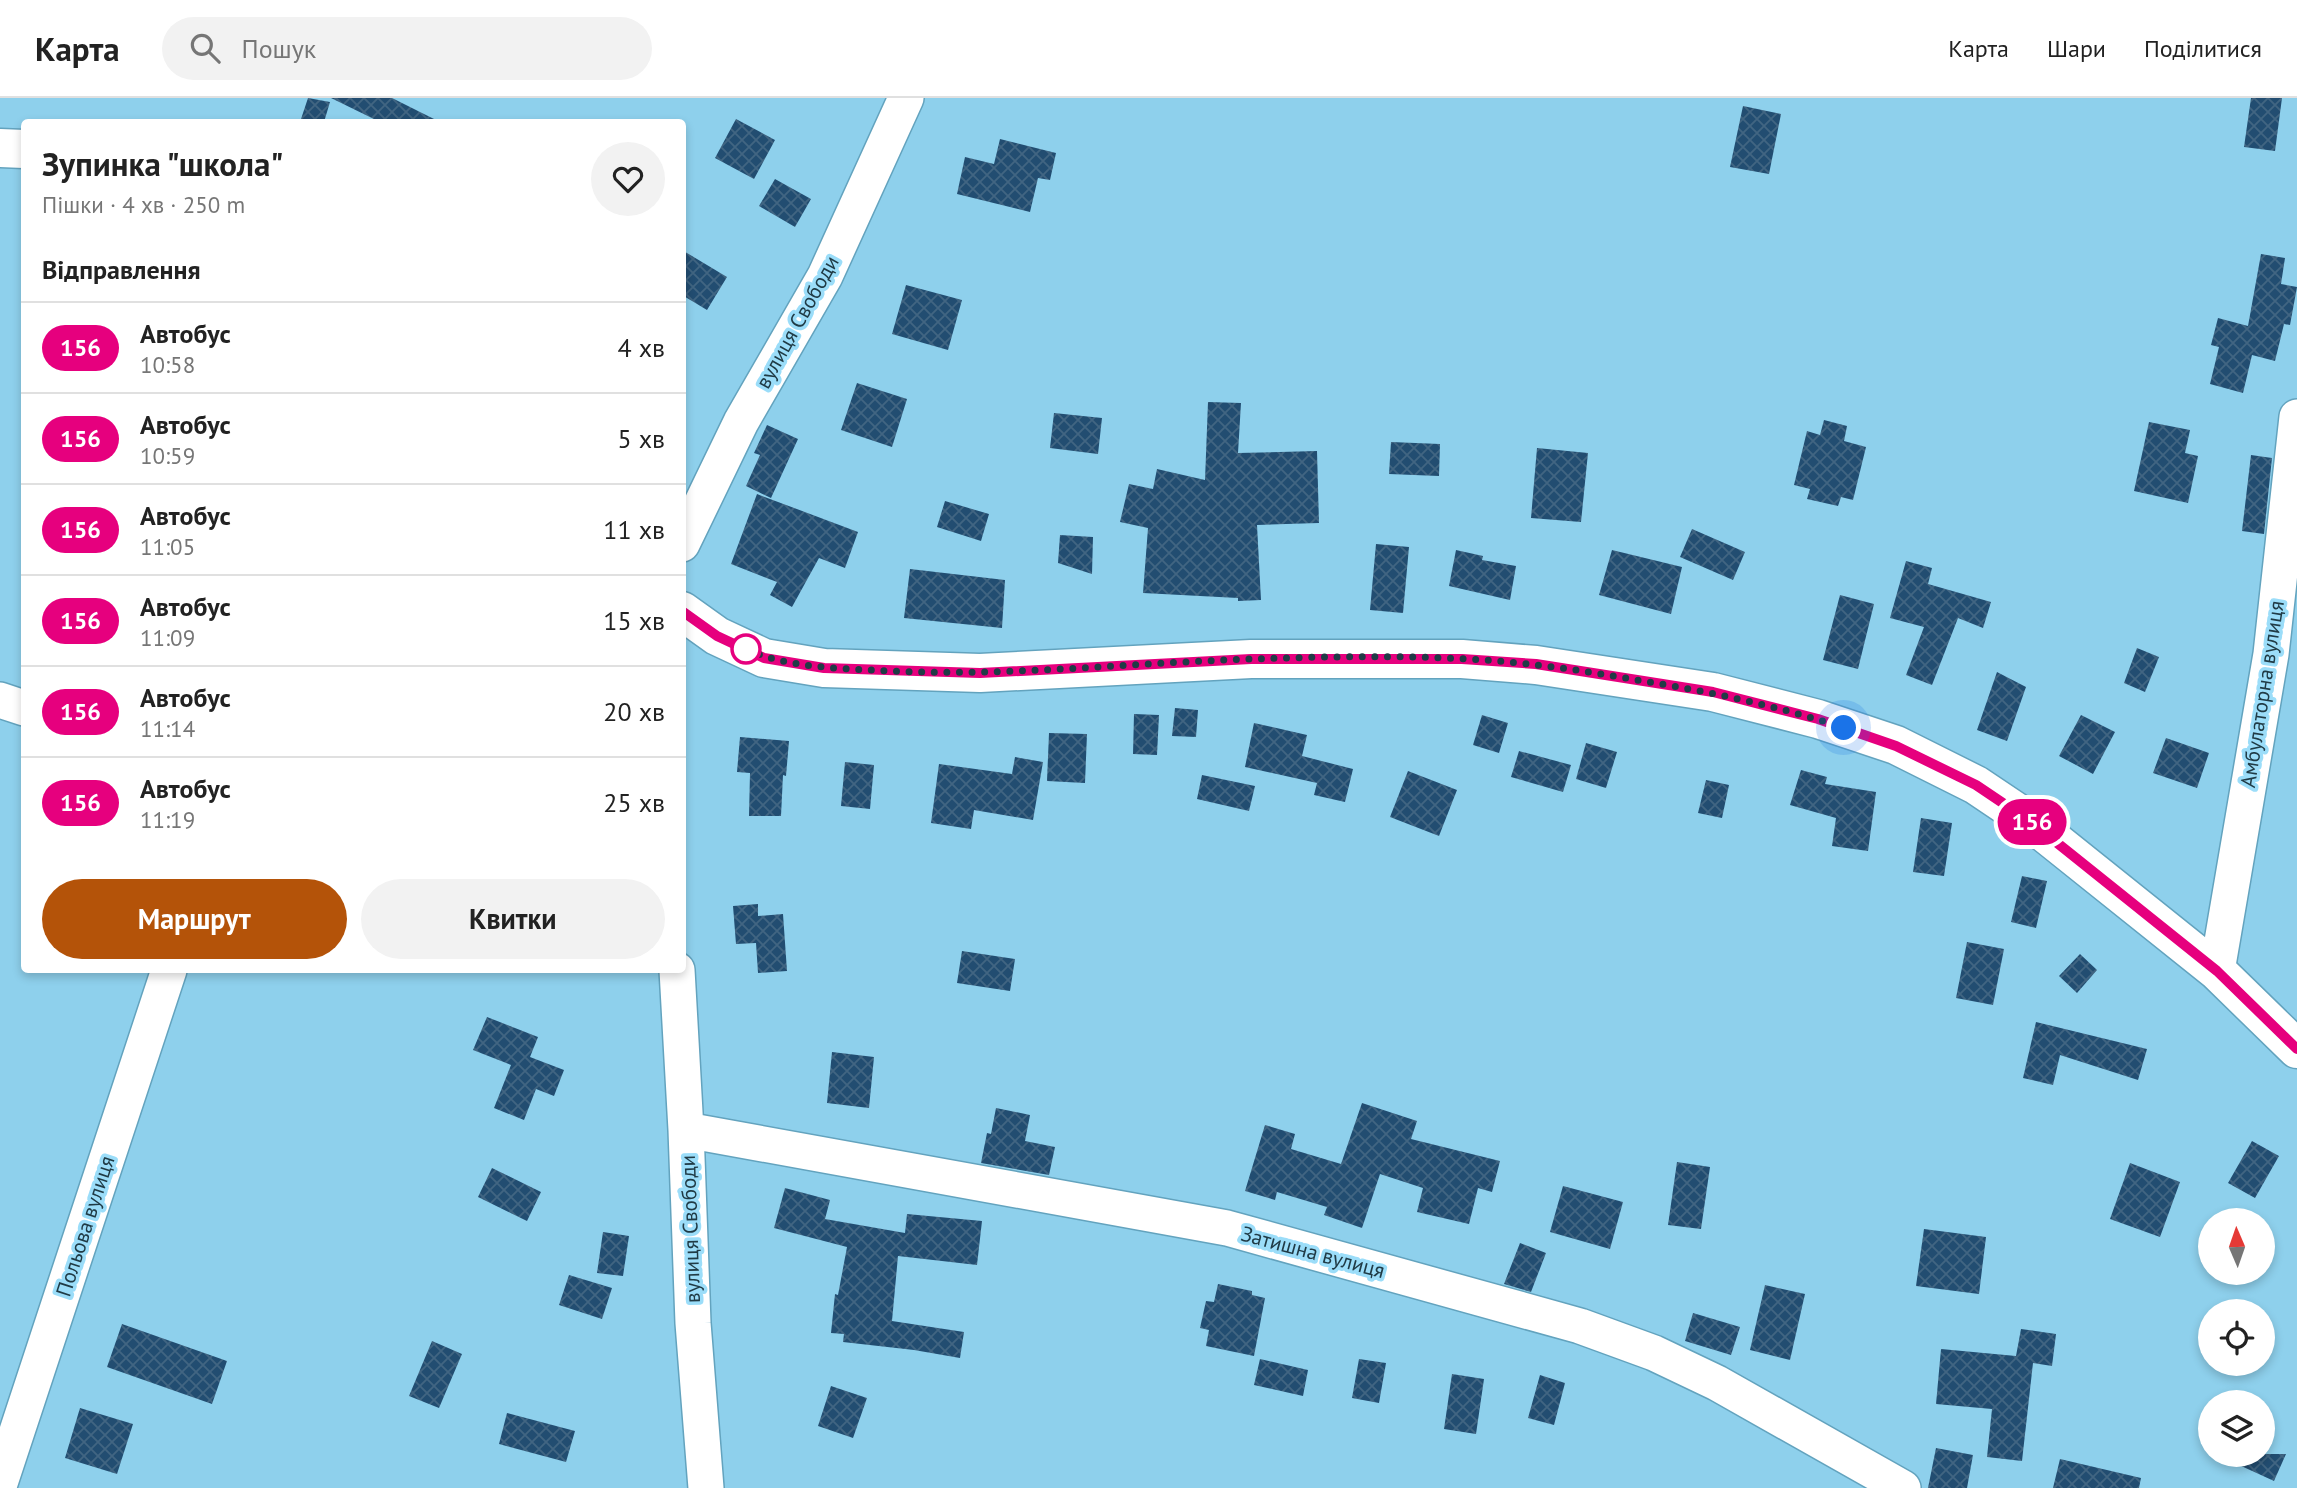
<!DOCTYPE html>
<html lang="uk">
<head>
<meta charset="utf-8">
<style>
	body { margin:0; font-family:"PT Sans",sans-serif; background:#f2f2f2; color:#222; height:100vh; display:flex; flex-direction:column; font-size:26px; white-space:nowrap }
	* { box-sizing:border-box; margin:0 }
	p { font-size:23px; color:#767676 }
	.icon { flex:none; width:38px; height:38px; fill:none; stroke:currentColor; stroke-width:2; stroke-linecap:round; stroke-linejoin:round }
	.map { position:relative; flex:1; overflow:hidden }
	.drawer { position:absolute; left:21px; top:21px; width:665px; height:854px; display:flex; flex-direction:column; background:#fff; border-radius:7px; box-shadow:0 4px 10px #0003 }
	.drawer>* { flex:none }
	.badge { padding:0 14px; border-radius:23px; font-size:24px; line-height:46px }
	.needle { width:46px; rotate:358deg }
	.buttons { position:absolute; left:2198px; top:1110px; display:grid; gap:14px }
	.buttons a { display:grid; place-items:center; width:77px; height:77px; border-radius:50%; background:#fff; box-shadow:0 4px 10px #0003; font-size:35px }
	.you { position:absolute; width:35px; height:35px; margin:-18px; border:5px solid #fff; border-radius:50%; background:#1a73e8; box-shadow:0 0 0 10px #1a73e833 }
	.map>.badge { position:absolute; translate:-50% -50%; box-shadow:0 0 0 4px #fff }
	h2 { padding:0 21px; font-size:26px; line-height:63px }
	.round { display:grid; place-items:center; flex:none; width:74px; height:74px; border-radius:37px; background:#f2f2f2 }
	.overview { display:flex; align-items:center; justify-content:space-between; height:119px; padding:0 21px }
	h1 { font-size:33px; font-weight:700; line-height:52px }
	.action { display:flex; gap:14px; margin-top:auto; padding:14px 21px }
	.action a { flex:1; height:80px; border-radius:42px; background:#b45309; color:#fff; font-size:28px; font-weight:700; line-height:80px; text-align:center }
	.action a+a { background:#f2f2f2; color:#222 }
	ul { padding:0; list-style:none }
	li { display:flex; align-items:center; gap:21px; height:91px; padding:0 21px; border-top:2px solid #e0e0e0 }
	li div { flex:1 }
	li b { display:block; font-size:26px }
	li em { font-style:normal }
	li .badge { min-width:77px; font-weight:700; text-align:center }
	header { display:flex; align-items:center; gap:42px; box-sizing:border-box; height:98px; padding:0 35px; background:#fff; border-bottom:2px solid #e0e0e0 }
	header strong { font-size:33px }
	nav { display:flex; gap:38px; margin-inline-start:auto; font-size:24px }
	.search { width:490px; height:63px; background:#f2f2f2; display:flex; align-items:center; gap:18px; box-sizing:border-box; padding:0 24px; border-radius:38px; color:#767676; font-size:26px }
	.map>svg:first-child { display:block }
</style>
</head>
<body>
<header>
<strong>Карта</strong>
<div class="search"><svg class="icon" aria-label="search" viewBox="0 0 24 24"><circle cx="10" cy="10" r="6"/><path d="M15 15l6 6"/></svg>Пошук</div>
<nav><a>Карта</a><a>Шари</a><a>Поділитися</a></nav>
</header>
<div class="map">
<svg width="2297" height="1390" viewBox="0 0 2297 1390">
	<defs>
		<pattern id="building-cross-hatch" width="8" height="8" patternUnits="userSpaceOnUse" patternTransform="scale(1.75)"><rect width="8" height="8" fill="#224d71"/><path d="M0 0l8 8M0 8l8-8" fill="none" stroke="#416582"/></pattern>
	</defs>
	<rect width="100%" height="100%" fill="#8ed0ec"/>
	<!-- building -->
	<path fill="url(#building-cross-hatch)" d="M308 0 330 4 324 24H300Z
		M331 0H392L440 24H380Z
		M2251 0H2282L2275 53 2244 49Z
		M1743 8 1781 16 1769 76 1730 69Z
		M736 21 775 42 754 81 715 60Z
		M1000 41 1056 55 1050 82 1038 80 1030 114 957 96 965 59 994 66Z
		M775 81 811 101 795 129 759 108Z
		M682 152 727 179 707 212 682 197Z
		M2261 156 2285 160 2281 186 2297 189 2290 227 2284 226 2275 263 2252 257 2243 295 2210 286 2219 249 2211 247 2218 220 2248 228Z
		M906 187 962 202 948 252 892 236Z
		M857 285 907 301 892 349 841 332Z
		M1208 304 1241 305 1238 355 1317 353 1319 425 1257 427 1261 502 1238 503V500L1143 495 1148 430 1120 424 1129 386 1153 391 1157 371 1205 382Z
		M1054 315 1102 320 1098 356 1050 350Z
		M1824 322 1847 328 1844 343 1866 349 1853 402 1841 399 1838 408 1807 401 1810 391 1794 387 1807 333 1820 337Z
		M2149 324 2190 332 2185 355 2198 358 2188 405 2134 393Z
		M767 327 798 341 771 400 746 388 760 357 754 355Z
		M1391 344 1440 346 1439 378 1389 376Z
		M1537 350 1588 355 1581 424 1531 420Z
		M2251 357 2272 360 2264 436 2242 433Z
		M757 396 858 434 845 470 819 460 792 509 770 497 777 484 731 466Z
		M945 403 989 416 981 443 937 429Z
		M1692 431 1745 454 1733 482 1680 459Z
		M1060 437 1093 439 1092 476 1058 465Z
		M1376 446 1409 449 1403 515 1370 512Z
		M1456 452 1483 458 1482 462 1516 468 1510 502 1449 488Z
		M1612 452 1682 469 1671 516 1599 497Z
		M1906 463 1932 470 1928 486 1991 504 1983 530 1958 520 1932 587 1906 577 1924 529 1890 520Z
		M910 471 1005 482 1002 530 904 520Z
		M1840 497 1874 506 1858 571 1823 562Z
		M2137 550 2159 559 2145 594 2124 585Z
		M1997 574 2026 589 2007 643 1977 632Z
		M1175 610 1198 612 1196 639 1172 638Z
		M1134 616 1159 617 1157 657 1133 656Z
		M1482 617 1508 625 1499 655 1473 647Z
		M2081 617 2115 634 2093 676 2059 658Z
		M1254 625 1307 637 1302 658 1353 671 1345 704 1314 697 1317 685 1245 669Z
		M1049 635 1087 636 1085 685 1047 683Z
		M740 639 789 643 786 678 783 677 781 718H749L750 675 737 674Z
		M2166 640 2209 655 2197 690 2153 675Z
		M1586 645 1617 654 1606 690 1576 681Z
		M1519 653 1571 667 1563 694 1511 679Z
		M1015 659 1043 664 1033 722 974 712 971 731 931 725 939 666 1012 676Z
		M845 664 874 667 870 711 841 708Z
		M1801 672 1827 679 1825 686 1876 694 1868 753 1832 748 1836 720 1790 707Z
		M1408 673 1457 692 1439 738 1390 719Z
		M1202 677 1255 688 1249 713 1197 701Z
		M1706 682 1729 687 1722 720 1698 715Z
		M1921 720 1952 725 1944 778 1913 774Z
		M2022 778 2047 783 2036 830 2011 824Z
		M758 806V818L783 816 787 873 758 875 756 845 736 846 733 808Z
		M1967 844 2004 851 1993 907 1956 900Z
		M962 853 1015 861 1010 893 957 885Z
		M2080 856 2097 872 2077 895 2059 878Z
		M487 919 538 939 530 959 564 972 554 998 536 991 524 1022 494 1010 511 967 473 952Z
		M2036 924 2147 951 2138 982 2060 957 2053 987 2023 980Z
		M832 954 874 959 869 1010 827 1005Z
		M1362 1005 1417 1023 1411 1041 1500 1063 1492 1094 1478 1090 1469 1126 1417 1114 1423 1090 1380 1076 1362 1130 1324 1117 1327 1109 1277 1094 1275 1102 1245 1093 1265 1027 1295 1036 1291 1051 1341 1066Z
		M996 1010 1030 1017 1025 1043 1055 1049 1049 1077 981 1065 987 1035 991 1036Z
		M2252 1043 2279 1058 2255 1100 2228 1085Z
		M1677 1064 1710 1069 1701 1131 1668 1127Z
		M2130 1065 2180 1084 2160 1139 2110 1121Z
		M492 1070 541 1094 527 1123 478 1099Z
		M1563 1088 1623 1104 1610 1151 1550 1134Z
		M785 1090 830 1102 825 1121 905 1135 907 1116 982 1123 977 1167 898 1158 892 1223 964 1234 960 1260 914 1252 843 1244 844 1236 831 1235 835 1196 838 1197 847 1149 774 1130Z
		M1924 1131 1986 1139 1979 1196 1916 1188Z
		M603 1134 629 1138 623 1178 597 1175Z
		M1520 1145 1546 1155 1531 1194 1504 1186Z
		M569 1177 612 1190 602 1221 559 1207Z
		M1218 1186 1252 1193V1197L1265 1200 1254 1258 1206 1248 1209 1232 1200 1230 1206 1203 1214 1204Z
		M1765 1187 1805 1196 1790 1262 1750 1252Z
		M1693 1215 1740 1229 1731 1257 1685 1243Z
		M122 1226 227 1263 212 1306 107 1269Z
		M2021 1231 2056 1236 2052 1268 2033 1265 2022 1363 1987 1359 1992 1311 1936 1306 1941 1251 2016 1258Z
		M432 1243 462 1256 439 1310 409 1298Z
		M1260 1261 1308 1272 1303 1298 1254 1287Z
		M1359 1261 1386 1265 1379 1305 1352 1300Z
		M1452 1276 1484 1281 1476 1336 1444 1331Z
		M1540 1277 1565 1285 1554 1327 1528 1320Z
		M831 1288 867 1300 853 1340 818 1328Z
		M80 1310 133 1326 117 1376 65 1360Z
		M507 1315 575 1333 566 1364 499 1346Z
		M1936 1350 1973 1357 1967 1390H1928Z
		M2215 1356H2286L2274 1383Z
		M2060 1361 2141 1380 2139 1390H2053Z"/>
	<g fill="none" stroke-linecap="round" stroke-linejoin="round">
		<!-- street casing -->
		<g stroke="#63a3be" stroke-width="38">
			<path id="street" d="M682 446 741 324 825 178 906 0
				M0 602 24 610
				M677 872 686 1032 693 1225 706 1390
				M2217 873 2271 556 2297 319
				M686 1032 1227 1130 1580 1228 1654 1255 1717 1285 1903 1390
				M0 1385 169 872"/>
		</g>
		<!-- secondary casing -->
		<g stroke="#63a3be" stroke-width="41">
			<path id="secondary" d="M0 50 24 51
				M682 513 717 538 764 560 824 570 980 575 1251 561H1462L1536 567 1713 594 1818 621 1896 647 1976 687 2031 724 2217 873 2297 951"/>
		</g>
		<!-- street -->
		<use href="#street" stroke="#fff" stroke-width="35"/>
		<!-- secondary -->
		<use href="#secondary" stroke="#fff" stroke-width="38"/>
	</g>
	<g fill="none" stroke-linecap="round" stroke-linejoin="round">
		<!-- line casing -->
		<g stroke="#fff" stroke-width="16">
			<path id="line" d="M682 513 717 538 764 560 824 570 980 575 1251 561H1462L1536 566 1713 594 1818 621 1896 648 1976 687 2031 724 2217 873 2297 951"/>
		</g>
		<!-- line -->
		<use href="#line" stroke="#e6007e" stroke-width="10"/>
		<!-- walk -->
		<path stroke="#203b46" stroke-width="7" stroke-dasharray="0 12.6" d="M746 551 741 549C781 568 827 570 872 572 999 580 1125 565 1252 561 1345 558 1445 556 1537 567 1573 571 1608 577 1643 583 1711 594 1779 608 1844 630"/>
	</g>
	<!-- markers -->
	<circle fill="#fff" stroke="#e6007e" stroke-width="3.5" cx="746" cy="551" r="14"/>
	<g text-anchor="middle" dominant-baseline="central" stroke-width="7" stroke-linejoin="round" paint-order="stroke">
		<!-- street labels -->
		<g font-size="21" fill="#203b46" stroke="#9bddf9">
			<text transform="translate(797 224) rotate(-61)">вулиця Свободи</text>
			<text transform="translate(2262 596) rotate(-81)">Амбулаторна вулиця</text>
			<text transform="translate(85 1128) rotate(-72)">Польова вулиця</text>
			<text transform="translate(690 1131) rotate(-92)">вулиця Свободи</text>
			<text transform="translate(1313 1154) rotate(15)">Затишна вулиця</text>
		</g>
	</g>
</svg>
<div class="buttons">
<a><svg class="needle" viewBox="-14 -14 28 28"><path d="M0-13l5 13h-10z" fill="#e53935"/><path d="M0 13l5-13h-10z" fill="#767676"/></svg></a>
<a><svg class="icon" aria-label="locate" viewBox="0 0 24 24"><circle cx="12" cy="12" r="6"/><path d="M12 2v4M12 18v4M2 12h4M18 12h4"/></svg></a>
<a><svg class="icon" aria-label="layers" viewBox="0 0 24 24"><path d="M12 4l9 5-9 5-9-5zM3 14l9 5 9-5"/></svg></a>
</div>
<div class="you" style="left:1844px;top:630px"></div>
<b class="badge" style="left:2032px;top:724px;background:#e6007e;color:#fff">156</b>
<section class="drawer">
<div class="overview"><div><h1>Зупинка &quot;школа&quot;</h1><p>Пішки · 4 хв · 250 m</p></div><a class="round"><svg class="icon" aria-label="heart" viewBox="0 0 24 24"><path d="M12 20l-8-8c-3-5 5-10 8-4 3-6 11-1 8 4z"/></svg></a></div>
<h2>Відправлення</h2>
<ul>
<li><span class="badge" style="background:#e6007e;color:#fff">156</span><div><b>Автобус</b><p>10:58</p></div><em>4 хв</em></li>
<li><span class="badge" style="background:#e6007e;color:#fff">156</span><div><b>Автобус</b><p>10:59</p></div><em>5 хв</em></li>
<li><span class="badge" style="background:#e6007e;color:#fff">156</span><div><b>Автобус</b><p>11:05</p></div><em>11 хв</em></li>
<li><span class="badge" style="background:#e6007e;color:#fff">156</span><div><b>Автобус</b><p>11:09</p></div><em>15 хв</em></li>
<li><span class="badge" style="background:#e6007e;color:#fff">156</span><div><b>Автобус</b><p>11:14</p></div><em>20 хв</em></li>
<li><span class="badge" style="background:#e6007e;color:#fff">156</span><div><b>Автобус</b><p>11:19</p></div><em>25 хв</em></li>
</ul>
<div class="action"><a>Маршрут</a><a>Квитки</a></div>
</section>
</div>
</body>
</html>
